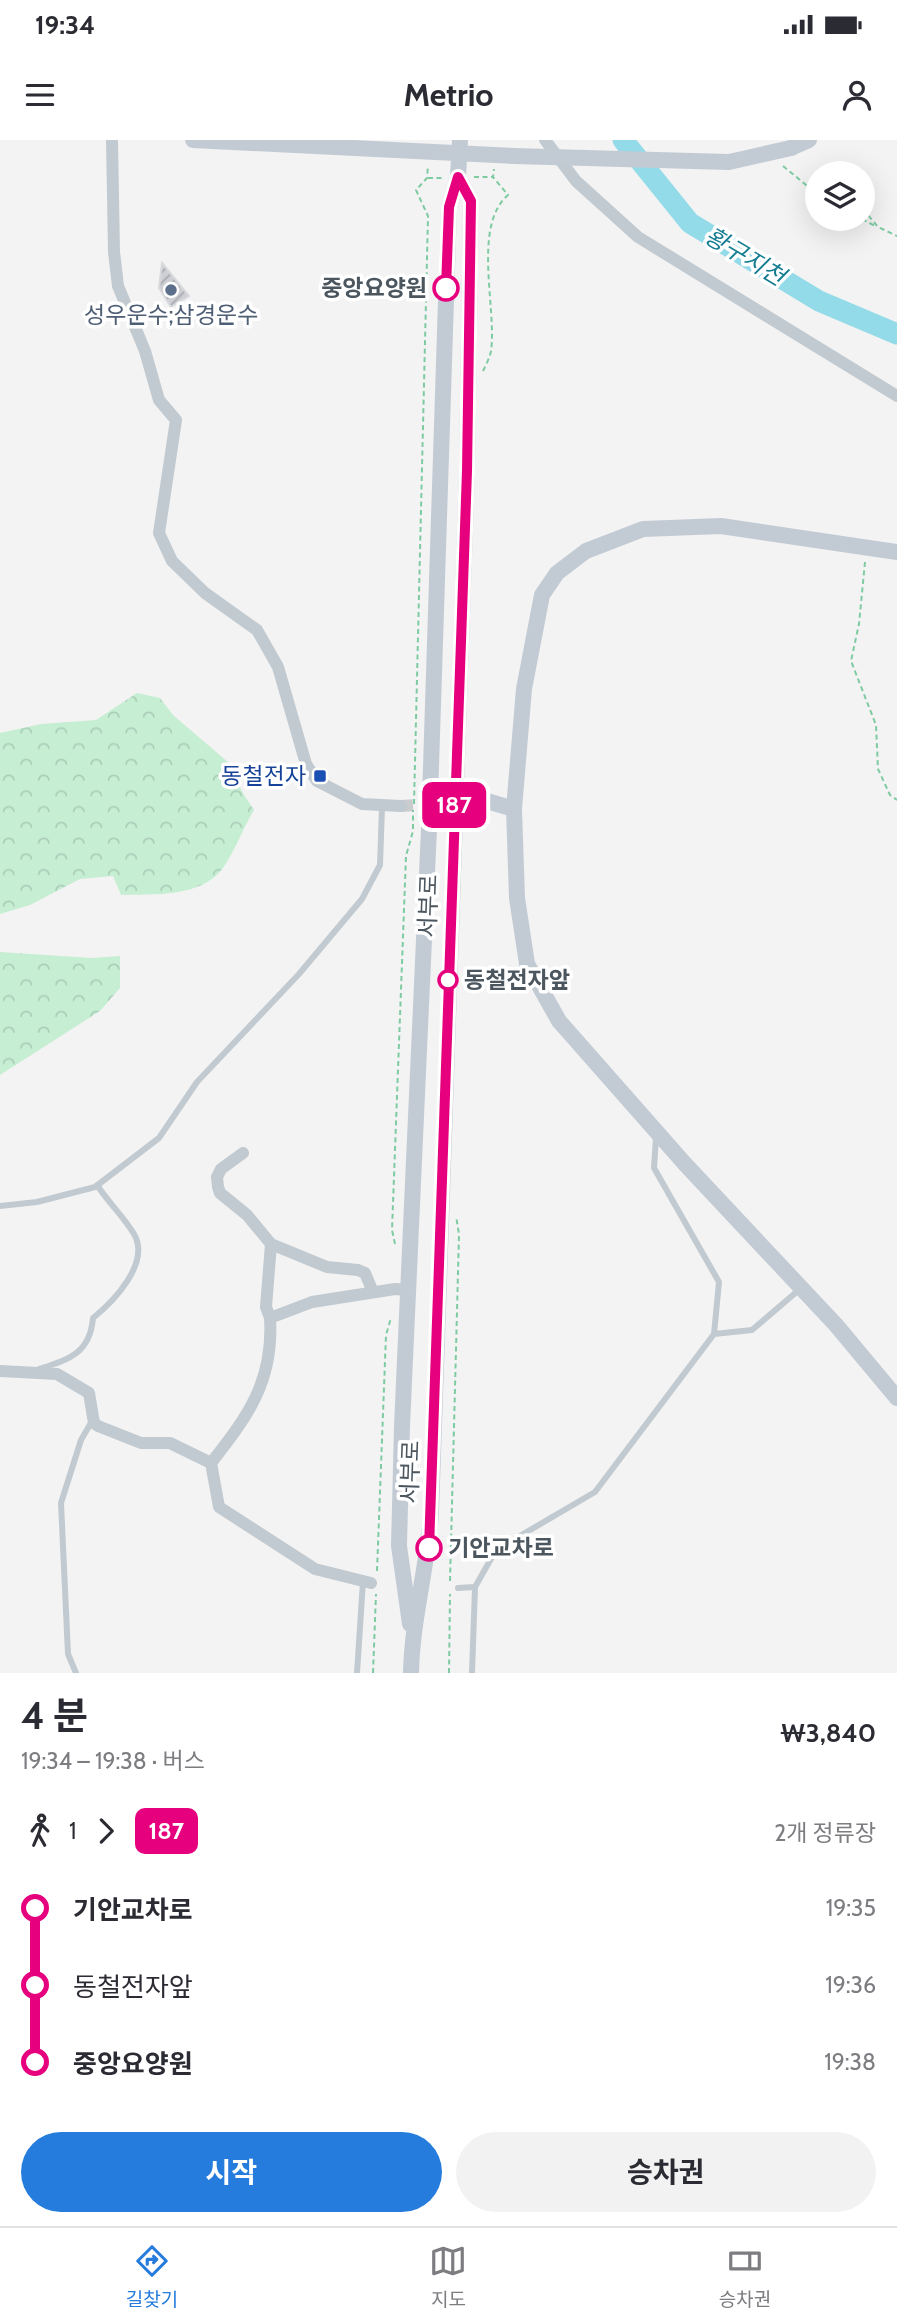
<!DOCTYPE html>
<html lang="ko">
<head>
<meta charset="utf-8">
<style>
	body { margin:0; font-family:Cabin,"Noto Sans KR",sans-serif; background:#f2f2f3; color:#2b2b33; height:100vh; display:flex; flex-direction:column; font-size:26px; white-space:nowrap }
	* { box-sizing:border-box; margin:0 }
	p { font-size:23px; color:#7c7c81 }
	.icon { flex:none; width:38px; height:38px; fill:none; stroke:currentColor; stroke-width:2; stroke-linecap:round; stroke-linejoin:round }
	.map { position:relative; height:1533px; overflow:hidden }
	.side { display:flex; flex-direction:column; background:#fff; flex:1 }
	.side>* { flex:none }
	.badge { padding:0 14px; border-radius:10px; font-size:24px; line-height:46px }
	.fabs { position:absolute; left:805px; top:21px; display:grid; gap:14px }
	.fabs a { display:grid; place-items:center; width:70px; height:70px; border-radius:50%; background:#fff; box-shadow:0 7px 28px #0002; font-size:35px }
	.map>.badge { position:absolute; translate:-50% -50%; box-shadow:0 0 0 4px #fff }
	.legs { display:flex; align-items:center; gap:10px; height:77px; padding:0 21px; font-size:23px }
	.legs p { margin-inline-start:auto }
	.headline { display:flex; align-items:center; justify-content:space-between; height:119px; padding:0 21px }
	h1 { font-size:38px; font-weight:700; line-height:52px }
	.cta { display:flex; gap:14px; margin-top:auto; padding:14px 21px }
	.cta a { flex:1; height:80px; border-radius:42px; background:#257cdc; color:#fff; font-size:28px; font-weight:700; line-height:80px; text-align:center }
	.cta a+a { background:#f2f2f3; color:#2b2b33 }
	ul { padding:0 21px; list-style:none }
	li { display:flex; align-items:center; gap:24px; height:77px; font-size:26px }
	li i { display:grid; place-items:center; width:10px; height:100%; margin:0 9px; background:currentColor }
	li i::after { content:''; width:18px; height:18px; margin:-9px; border:5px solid; border-radius:50%; background:#fff }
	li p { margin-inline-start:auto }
	li:first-child i { background:linear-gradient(#0000 50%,currentColor 0) }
	li:last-child i { background:linear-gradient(currentColor 50%,#0000 0) }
	.status { display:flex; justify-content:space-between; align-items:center; height:49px; padding:0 35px; background:#fff; direction:ltr }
	.status svg { height:19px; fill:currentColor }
	header { display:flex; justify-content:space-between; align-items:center; height:91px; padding:0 21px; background:#fff; font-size:32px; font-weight:700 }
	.tab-bar { display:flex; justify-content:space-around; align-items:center; height:98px; border-top:2px solid #e1e1e2; background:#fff; font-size:19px; color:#7c7c81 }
	.tab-bar a { display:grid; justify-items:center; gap:4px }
	.tab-bar .selected { color:#257cdc }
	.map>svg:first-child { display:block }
</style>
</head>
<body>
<div class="status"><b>19:34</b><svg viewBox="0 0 49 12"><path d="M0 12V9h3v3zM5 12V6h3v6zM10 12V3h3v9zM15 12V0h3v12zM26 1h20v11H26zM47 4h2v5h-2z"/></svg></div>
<header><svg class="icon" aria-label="menu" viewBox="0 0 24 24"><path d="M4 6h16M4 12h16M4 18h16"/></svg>Metrio<svg class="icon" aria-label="person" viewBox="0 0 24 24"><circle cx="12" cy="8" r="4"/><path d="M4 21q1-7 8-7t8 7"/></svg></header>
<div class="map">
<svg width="897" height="1533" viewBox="0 0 897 1533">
	<defs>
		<pattern id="forest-crowns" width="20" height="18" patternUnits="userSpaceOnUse" patternTransform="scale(1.75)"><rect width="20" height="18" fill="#c5eed3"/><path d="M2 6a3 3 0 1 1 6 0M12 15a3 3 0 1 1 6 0" fill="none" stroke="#abceb8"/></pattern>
		<pattern id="building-hatch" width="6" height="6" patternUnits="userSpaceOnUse" patternTransform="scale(1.75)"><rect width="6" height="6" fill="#cdcfd4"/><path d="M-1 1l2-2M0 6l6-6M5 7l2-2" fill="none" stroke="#a8abaf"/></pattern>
	</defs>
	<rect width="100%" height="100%" fill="#f4f3f3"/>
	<!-- forest -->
	<path fill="url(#forest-crowns)" d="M137 553 160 558 173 575 236 629 241 650 254 670C243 688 235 711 223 728 201 758 153 754 121 755L113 736 80 739 30 765 0 774V593L41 584 96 580Z
		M0 812 92 818 120 816V848L100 871 0 935Z"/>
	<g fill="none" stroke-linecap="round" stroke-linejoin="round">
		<!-- river -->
		<path stroke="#94dbe9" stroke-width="21" d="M623 0 690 83 819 161 897 194"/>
	</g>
	<!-- building -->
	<path fill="url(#building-hatch)" stroke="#d7d9dd" stroke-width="2" d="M162 123 189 156 171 167 159 148Z"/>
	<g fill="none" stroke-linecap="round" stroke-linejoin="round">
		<!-- street-tunnel -->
		<path stroke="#caccce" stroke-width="12" stroke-dasharray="12 6" stroke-linecap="butt" d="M401 666 463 662"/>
		<!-- path -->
		<path stroke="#7ecba2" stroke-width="2" stroke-dasharray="5 3.5" stroke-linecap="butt" d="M783 26 817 54
			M474 37H493
			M428 38H444
			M863 69 878 87 897 96
			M862 79 877 87
			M483 231C486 225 490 217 491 211 497 168 472 86 508 55L493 37 494 29
			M865 422 859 484 851 521 876 585 878 629 890 655 897 660
			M414 664 428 76 416 50 427 38 428 26
			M395 1104 392 1090 406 716 413 691V670
			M377 1431 386 1195 391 1178
			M450 1441 459 1094 456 1076
			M373 1533 376 1454
			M449 1533 450 1454"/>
		<!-- lane -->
		<path stroke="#c1cad0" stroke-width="6" d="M0 1066 37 1062 95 1047 159 998 197 942 299 834 362 759 380 725 382 667
			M714 1194 752 1190 800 1149
			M39 1229C70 1219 90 1213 93 1178 113 1162 151 1123 134 1094 124 1077 108 1062 97 1045
			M458 1448 475 1447
			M76 1533 68 1514 61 1363 81 1300 92 1281
			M357 1533 363 1441
			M472 1533 475 1447 496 1410 595 1352 714 1194 719 1142 654 1028 656 997"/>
		<!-- street -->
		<path stroke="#c1cad0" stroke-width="12" d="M112 0 114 112 118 146 145 211 159 260 176 280 159 393 172 421 205 453 257 490 278 527 306 624 317 641 362 664 401 666
			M545 0 576 41 638 97 897 256
			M243 1013 221 1029 217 1037 218 1047 220 1053 247 1075 271 1104 266 1167 270 1178
			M271 1104 327 1127 358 1130 365 1133 373 1152
			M0 1231 57 1234 89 1253 94 1283 98 1286 141 1303H170L211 1323 219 1367 315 1429 371 1443
			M211 1323C248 1276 274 1241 270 1178L312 1162 395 1149 408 1150"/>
		<!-- secondary -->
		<path stroke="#c2cbd4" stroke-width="16" d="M193 0 514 16
			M791 8 809 0
			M897 412 721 386 643 389 586 411 557 433 542 455 524 549 514 669 517 758 527 824 559 881 685 1024 836 1185 897 1258
			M471 661H487L514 669
			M410 1484 399 1406 402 1286 429 689 449 67 458 37 460 0
			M411 1533C412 1478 428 1426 431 1372L467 331 471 61 458 37"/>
		<!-- secondary-bridge -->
		<path stroke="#c2cbd4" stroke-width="16" d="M514 16 729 22 791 8"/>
	</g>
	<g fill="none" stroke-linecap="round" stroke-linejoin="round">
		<!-- line-1 casing -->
		<g stroke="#fff" stroke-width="16">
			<path id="line-1" d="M429 1408 467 331 471 61 458 37 449 67 446 148"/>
		</g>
		<!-- line-1 -->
		<use href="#line-1" stroke="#e6007e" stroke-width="10"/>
	</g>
	<!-- markers -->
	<g fill="#fff" stroke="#e6007e" stroke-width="3.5">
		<circle cx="446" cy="148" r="12"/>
		<circle cx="448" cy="840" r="9"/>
		<circle cx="429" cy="1408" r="12"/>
	</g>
	<circle fill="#5c6f8a" stroke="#fff" stroke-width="2.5" cx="171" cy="150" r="7"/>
	<rect fill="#1a4fb4" stroke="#fff" stroke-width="2.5" x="313" y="629" width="14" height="14" rx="3.5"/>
	<g text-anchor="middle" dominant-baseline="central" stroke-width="7" stroke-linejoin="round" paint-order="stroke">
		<!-- stop labels -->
		<g font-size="23" font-weight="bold" fill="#4b565f" stroke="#fff" text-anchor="start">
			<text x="427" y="148" text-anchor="end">중앙요양원</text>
			<text x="464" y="840">동철전자앞</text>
			<text x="448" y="1408">기안교차로</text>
		</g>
		<!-- service labels -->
		<g font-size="23" fill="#4e5e75" stroke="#fff">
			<text x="171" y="175">성우운수;삼경운수</text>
		</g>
		<!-- transit labels -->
		<g font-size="23" fill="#164399" stroke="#fff" text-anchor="end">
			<text x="306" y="636">동철전자</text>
		</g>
		<!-- street labels -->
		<g font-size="23" fill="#4b565f" stroke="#fff">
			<text transform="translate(428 766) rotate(-88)">서부로</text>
			<text transform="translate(410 1332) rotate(-88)">서부로</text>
		</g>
		<!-- water labels -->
		<g font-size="24" font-style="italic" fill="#147d92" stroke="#fff">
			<text transform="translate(745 116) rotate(31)">황구지천</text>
		</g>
	</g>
</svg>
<div class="fabs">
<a><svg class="icon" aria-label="layers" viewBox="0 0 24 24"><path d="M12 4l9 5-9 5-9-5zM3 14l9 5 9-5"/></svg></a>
</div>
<b class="badge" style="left:454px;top:665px;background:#e6007e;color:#fff">187</b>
</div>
<section class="side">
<div class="headline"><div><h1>4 분</h1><p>19:34 – 19:38 · 버스</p></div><b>₩3,840</b></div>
<div class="legs"><svg class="icon" aria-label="walk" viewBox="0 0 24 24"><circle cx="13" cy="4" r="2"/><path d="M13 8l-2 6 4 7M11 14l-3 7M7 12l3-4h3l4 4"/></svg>1<svg class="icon" aria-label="forward" viewBox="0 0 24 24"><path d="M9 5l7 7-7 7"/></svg><b class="badge" style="background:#e6007e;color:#fff">187</b><p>2개 정류장</p></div>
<ul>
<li><i style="color:#e6007e"></i><b>기안교차로</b><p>19:35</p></li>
<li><i style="color:#e6007e"></i><span>동철전자앞</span><p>19:36</p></li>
<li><i style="color:#e6007e"></i><b>중앙요양원</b><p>19:38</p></li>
</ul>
<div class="cta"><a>시작</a><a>승차권</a></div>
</section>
<nav class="tab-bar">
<a class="selected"><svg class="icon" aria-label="directions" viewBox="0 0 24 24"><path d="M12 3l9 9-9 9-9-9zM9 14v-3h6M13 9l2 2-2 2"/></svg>길찾기</a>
<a><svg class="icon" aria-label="map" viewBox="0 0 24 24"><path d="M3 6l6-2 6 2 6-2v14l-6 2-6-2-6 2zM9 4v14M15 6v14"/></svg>지도</a>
<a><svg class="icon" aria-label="tickets" viewBox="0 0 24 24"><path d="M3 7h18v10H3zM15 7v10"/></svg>승차권</a>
</nav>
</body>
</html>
